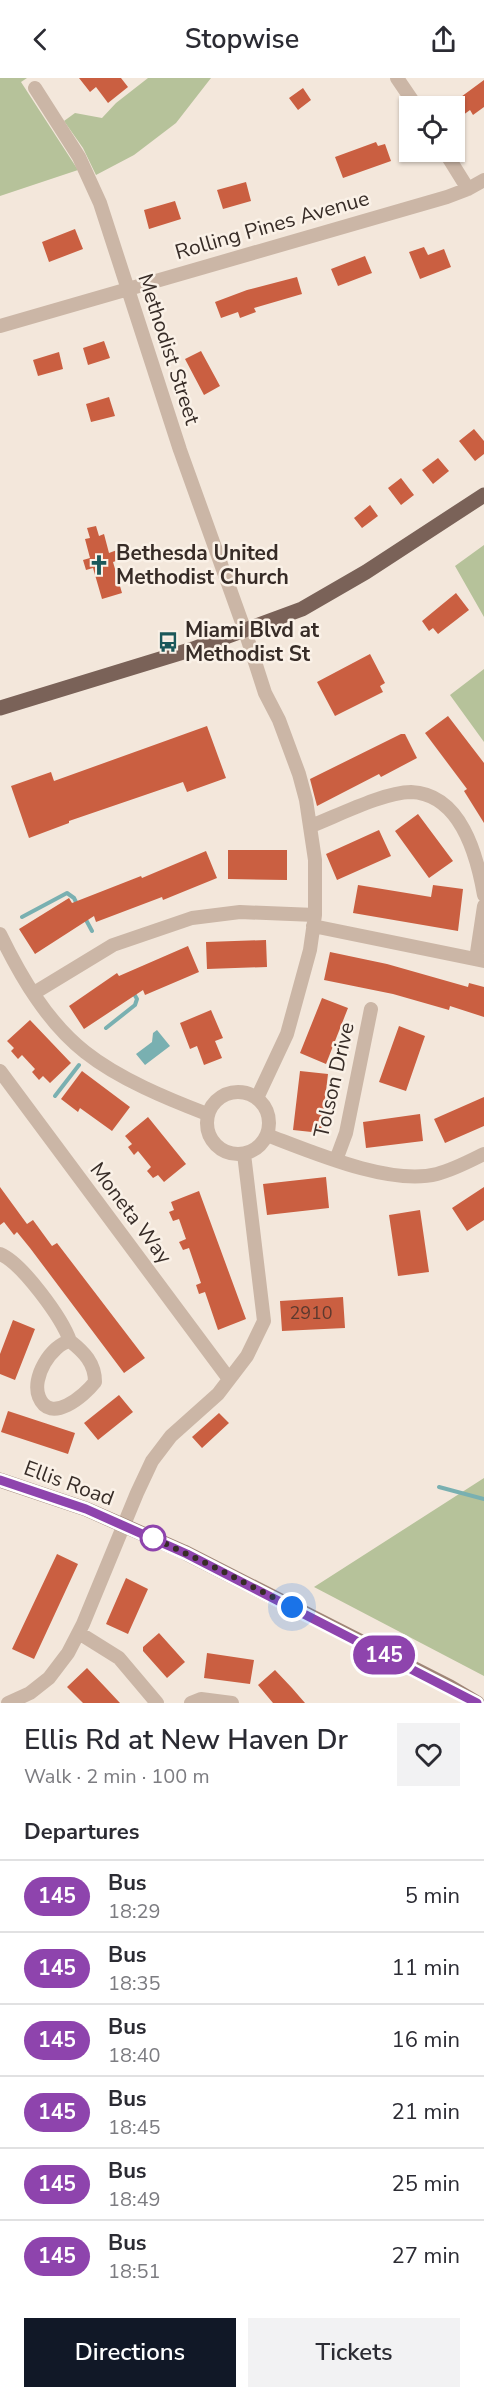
<!DOCTYPE html>
<html lang="en">
<head>
<meta charset="utf-8">
<style>
	body { margin:0; font-family:"Nunito Sans",sans-serif; background:#f2f2f3; color:#2b2b33; height:100vh; display:flex; flex-direction:column; font-size:22px; white-space:nowrap }
	* { box-sizing:border-box; margin:0 }
	p { font-size:20px; color:#7c7c81 }
	.icon { flex:none; width:33px; height:33px; fill:none; stroke:currentColor; stroke-width:2; stroke-linecap:round; stroke-linejoin:round }
	.map { position:relative; height:1625px; overflow:hidden }
	.sheet { display:flex; flex-direction:column; background:#fff; flex:1 }
	.sheet>* { flex:none }
	.badge { padding:0 12px; border-radius:20px; font-size:21px; line-height:39px }
	.buttons { position:absolute; left:399px; top:18px; display:grid; gap:12px }
	.buttons a { display:grid; place-items:center; width:66px; height:66px; border-radius:0px; background:#fff; box-shadow:0 2px 4px #0004; font-size:30px }
	.you { position:absolute; width:30px; height:30px; margin:-15px; border:4px solid #fff; border-radius:50%; background:#1a73e8; box-shadow:0 0 0 9px #1a73e833 }
	.map>.badge { position:absolute; translate:-50% -50%; box-shadow:0 0 0 3px #fff }
	h2 { padding:0 24px; font-size:22px; line-height:54px }
	.round { display:grid; place-items:center; flex:none; width:63px; height:63px; border-radius:0px; background:#f2f2f3 }
	.head { display:flex; align-items:center; justify-content:space-between; height:102px; padding:0 24px }
	h1 { font-size:28px; font-weight:600; line-height:45px }
	.cta { display:flex; gap:12px; margin-top:auto; padding:12px 24px }
	.cta a { flex:1; height:69px; border-radius:0px; background:#111827; color:#fff; font-size:24px; font-weight:600; line-height:69px; text-align:center }
	.cta a+a { background:#f2f2f3; color:#2b2b33 }
	ul { padding:0; list-style:none }
	li { display:flex; align-items:center; gap:18px; height:72px; padding:0 24px; border-top:2px solid #e1e1e2 }
	li div { flex:1 }
	li b { display:block; font-size:22px }
	li em { font-style:normal }
	li .badge { min-width:66px; font-weight:700; text-align:center }
	header { display:flex; justify-content:space-between; align-items:center; height:78px; padding:0 24px; background:#fff; font-size:27px; font-weight:600 }
	.map>svg:first-child { display:block }
</style>
</head>
<body>
<header><svg class="icon" aria-label="back" viewBox="0 0 24 24"><path d="M15 5l-7 7 7 7"/></svg>Stopwise<svg class="icon" aria-label="share" viewBox="0 0 24 24"><path d="M12 15V3M7 8l5-5 5 5M5 13v7h14v-7"/></svg></header>
<div class="map">
<svg width="484" height="1625" viewBox="0 0 484 1625">
	<rect width="100%" height="100%" fill="#f3e7db"/>
	<!-- green -->
	<path fill="#b6c29a" d="M0 0H27L21 4 78 92 0 118Z
		M148 0H211L176 45 134 77 96 97 83 70 64 43 75 35 102 40 116 25Z
		M484 467V539L455 488Z
		M484 591V664L450 617Z
		M484 1400V1598L314 1509Z"/>
	<!-- water -->
	<path fill="#79b0b1" d="M157 952 170 968 145 987 136 976 152 964 153 955Z"/>
	<g fill="none" stroke-linecap="round" stroke-linejoin="round">
		<!-- stream -->
		<path stroke="#79b0b1" stroke-width="4" d="M22 839 67 815 74 820 78 828
			M85 840 92 853
			M106 950 135 927 137 921 133 914
			M55 1018 79 987
			M439 1409 484 1421"/>
	</g>
	<!-- building -->
	<path fill="#ca5f41" d="M79 0H121L128 9 108 25 96 9 90 14Z
		M484 2V29L473 37 470 32 459 40 454 33V28L450 27Z
		M303 10 311 22 298 32 289 20Z
		M376 64 378 68 385 66 391 83 343 100 335 79Z
		M246 104 251 123 223 131 217 112Z
		M175 123 181 141 149 151 144 132Z
		M75 151 83 171 49 184 42 164Z
		M424 169 428 177 444 171 451 189 420 201 409 174Z
		M365 178 372 195 338 208 331 191Z
		M297 199 302 216 254 230 256 234 240 240 238 234 221 240 215 224 247 212Z
		M104 263 110 280 88 287 83 270Z
		M201 273 220 308 204 317 185 281Z
		M59 274 63 291 38 298 33 282Z
		M109 319 115 338 91 344 86 326Z
		M474 351 484 363V376L475 383 459 363Z
		M438 380 449 393 433 406 422 392Z
		M401 400 414 417 401 427 388 410Z
		M370 427 378 438 362 450 354 440Z
		M96 448 99 458 104 456 109 475 117 472 119 482 113 484 122 515 102 521 93 490 86 492 83 482 90 480 85 461 90 460 87 450Z
		M456 515 469 532 438 556 433 550 429 553 422 543Z
		M370 576 385 605 380 608 383 614 335 638 317 604Z
		M448 638 484 685V745L464 713 467 711 425 655Z
		M207 648 226 700 187 714 183 704 69 743V745L29 760 11 708 51 694 54 703Z
		M401 656H405L417 680 381 699 379 696 317 728 310 701Z
		M418 736 453 783 429 800 395 753Z
		M379 752 391 778 337 802 326 776Z
		M228 772H287V802L228 801Z
		M206 773 217 800 163 822 162 819 96 844 94 838 35 876 19 851 69 820 72 825 141 798 142 800Z
		M358 807 431 819 433 807 463 811 458 853 353 835Z
		M266 862 267 889 207 891 206 864Z
		M188 868 199 894 145 917 143 912 84 951 69 928 117 895 119 898Z
		M330 874 387 886 468 909 469 905 484 909V939L450 928 449 932 393 916 324 902Z
		M322 920 348 930 326 986 300 975Z
		M211 932 223 960 215 963 222 980 204 987 197 968 190 971 180 945Z
		M30 942 71 985 50 1005 43 998 39 1002 32 994 35 991 22 977 18 981 11 973 14 970 7 963Z
		M399 948 425 958 406 1013 379 1004Z
		M82 993 130 1029 112 1053 80 1030 78 1034 61 1021Z
		M300 993 328 996 321 1055 293 1052Z
		M484 1019V1048L445 1065 434 1041Z
		M420 1036 423 1063 366 1070 363 1044Z
		M148 1039 186 1086 164 1104 158 1097 153 1100 147 1093 151 1089 138 1073 134 1077 128 1069 132 1066 125 1058Z
		M326 1099 329 1130 267 1137 263 1106Z
		M0 1109 27 1146 33 1142 52 1168 57 1165 145 1280 124 1295 30 1170 17 1154 14 1157 4 1144 0 1147Z
		M484 1109V1142L467 1153 452 1130Z
		M199 1113 246 1241 218 1252 205 1214 199 1216 196 1207 201 1205 189 1170 183 1172 179 1164 186 1161 179 1141 173 1143 169 1134 174 1132 171 1124Z
		M420 1132 429 1194 398 1198 389 1137Z
		M343 1219 345 1250 282 1253 280 1223Z
		M13 1242 35 1251 15 1302 0 1296V1276Z
		M119 1317 133 1334 98 1362 84 1345Z
		M8 1333 75 1355 68 1376 1 1354Z
		M219 1335 229 1345 202 1370 192 1359Z
		M57 1476 78 1486 34 1581 12 1571Z
		M126 1500 148 1511 128 1556 106 1546Z
		M159 1555 185 1584 167 1600 143 1573V1569Z
		M207 1575 254 1582 250 1606 204 1600Z
		M87 1590 105 1609 120 1625H83L67 1609Z
		M275 1592 292 1610 305 1625H273L258 1607Z"/>
	<g fill="none" stroke-linecap="round" stroke-linejoin="round">
		<!-- street -->
		<path stroke="#cbb6a6" stroke-width="14" d="M397 0 416 28
			M35 10 79 79 100 125 180 372 245 553 265 615 279 642 299 696 306 722 315 782V837L310 872 287 956 257 1020
			M445 74 468 111
			M0 248 447 119 468 111 484 102
			M311 748C337 738 384 714 411 714 461 716 477 777 484 817
			M313 848 484 883
			M0 856C21 899 47 944 85 974 119 1001 168 1021 207 1036
			M476 881 484 828
			M34 915 113 867 192 840 240 834 315 837
			M0 993 229 1301
			M207 1045a31 31 0 1 1 62 0a31 31 0 1 1-62 0Z
			M267 1057C312 1074 390 1108 437 1096 453 1092 470 1083 484 1076
			M336 1082 346 1055 371 931
			M0 1176C22 1185 62 1240 70 1263
			M70 1263C84 1274 95 1285 95 1304 84 1318 50 1347 39 1319 31 1300 51 1267 70 1263Z
			M79 1555 119 1580 157 1625
			M8 1625 30 1615 49 1600 68 1575 83 1546 137 1415 152 1383 171 1358 218 1316 247 1278 264 1243 244 1076
			M191 1625 201 1621 232 1625"/>
		<!-- secondary -->
		<path stroke="#9f8577" stroke-width="15" d="M0 1402 86 1431 184 1474 450 1609 477 1625"/>
		<!-- primary -->
		<path stroke="#7a6258" stroke-width="15" d="M0 630 193 571 302 531 366 494 484 417"/>
	</g>
	<g fill="none" stroke-linecap="round" stroke-linejoin="round">
		<!-- line casing -->
		<g stroke="#fff" stroke-width="14">
			<path id="line" d="M0 1402 86 1431 187 1476 477 1625"/>
		</g>
		<!-- line -->
		<use href="#line" stroke="#8e44ad" stroke-width="9"/>
		<!-- walk -->
		<path stroke="#372c27" stroke-width="6" stroke-dasharray="0 10.8" d="M153 1460 145 1456 214 1489 292 1529"/>
	</g>
	<!-- icons -->
	<defs>
		<g id="church-bare" transform="scale(1.62)"><path d="M-1.2-6h2.4v3.5h3.3v2.4h-3.3V6h-2.4V-.1h-3.3v-2.4h3.3Z" fill="#1b585a" stroke="#faf1e7" stroke-width="2.5" paint-order="stroke"/></g>
		<g id="bus-bare" transform="scale(1.62)"><path d="M-5-6H5V4H4V6H2V4H-2V6H-4V4H-5ZM-3.5-4V0h7V-4ZM-3.5 1.2v1.5H-2V1.2ZM2 1.2v1.5H3.5V1.2Z" fill="#1b585a" stroke="#faf1e7" stroke-width="2.5" paint-order="stroke"/></g>
	</defs>
	<g fill-rule="evenodd">
		<use href="#church-bare" x="99" y="487"/>
		<use href="#bus-bare" x="168" y="564"/>
	</g>
	<!-- markers -->
	<circle fill="#fff" stroke="#8e44ad" stroke-width="3" cx="153" cy="1460" r="12"/>
	<g text-anchor="middle" dominant-baseline="central" stroke-width="5" stroke-linejoin="round" paint-order="stroke">
		<!-- number labels -->
		<g font-size="18" fill="#5c392e">
			<text x="311" y="1235">2910</text>
		</g>
		<!-- street labels -->
		<g font-size="21" fill="#372c27" stroke="#faf1e7">
			<text transform="translate(272 147) rotate(-16)">Rolling Pines Avenue</text>
			<text transform="translate(169 271) rotate(72)">Methodist Street</text>
			<text transform="translate(334 1002) rotate(-77)">Tolson Drive</text>
			<text transform="translate(131 1135) rotate(53)">Moneta Way</text>
			<text transform="translate(69 1405) rotate(20)">Ellis Road</text>
		</g>
		<!-- poi labels -->
		<g font-size="21" font-weight="bold" fill="#372c27" stroke="#faf1e7" text-anchor="start">
			<text x="116" y="475">Bethesda United<tspan x="116" dy="24">Methodist Church</tspan></text>
			<text x="185" y="552">Miami Blvd at<tspan x="185" dy="24">Methodist St</tspan></text>
		</g>
	</g>
</svg>
<div class="buttons">
<a><svg class="icon" aria-label="locate" viewBox="0 0 24 24"><circle cx="12" cy="12" r="6"/><path d="M12 2v4M12 18v4M2 12h4M18 12h4"/></svg></a>
</div>
<div class="you" style="left:292px;top:1529px"></div>
<b class="badge" style="left:384px;top:1577px;background:#8e44ad;color:#fff">145</b>
</div>
<section class="sheet">
<div class="head"><div><h1>Ellis Rd at New Haven Dr</h1><p>Walk · 2 min · 100 m</p></div><a class="round"><svg class="icon" aria-label="heart" viewBox="0 0 24 24"><path d="M12 20l-8-8c-3-5 5-10 8-4 3-6 11-1 8 4z"/></svg></a></div>
<h2>Departures</h2>
<ul>
<li><span class="badge" style="background:#8e44ad;color:#fff">145</span><div><b>Bus</b><p>18:29</p></div><em>5 min</em></li>
<li><span class="badge" style="background:#8e44ad;color:#fff">145</span><div><b>Bus</b><p>18:35</p></div><em>11 min</em></li>
<li><span class="badge" style="background:#8e44ad;color:#fff">145</span><div><b>Bus</b><p>18:40</p></div><em>16 min</em></li>
<li><span class="badge" style="background:#8e44ad;color:#fff">145</span><div><b>Bus</b><p>18:45</p></div><em>21 min</em></li>
<li><span class="badge" style="background:#8e44ad;color:#fff">145</span><div><b>Bus</b><p>18:49</p></div><em>25 min</em></li>
<li><span class="badge" style="background:#8e44ad;color:#fff">145</span><div><b>Bus</b><p>18:51</p></div><em>27 min</em></li>
</ul>
<div class="cta"><a>Directions</a><a>Tickets</a></div>
</section>
</body>
</html>
